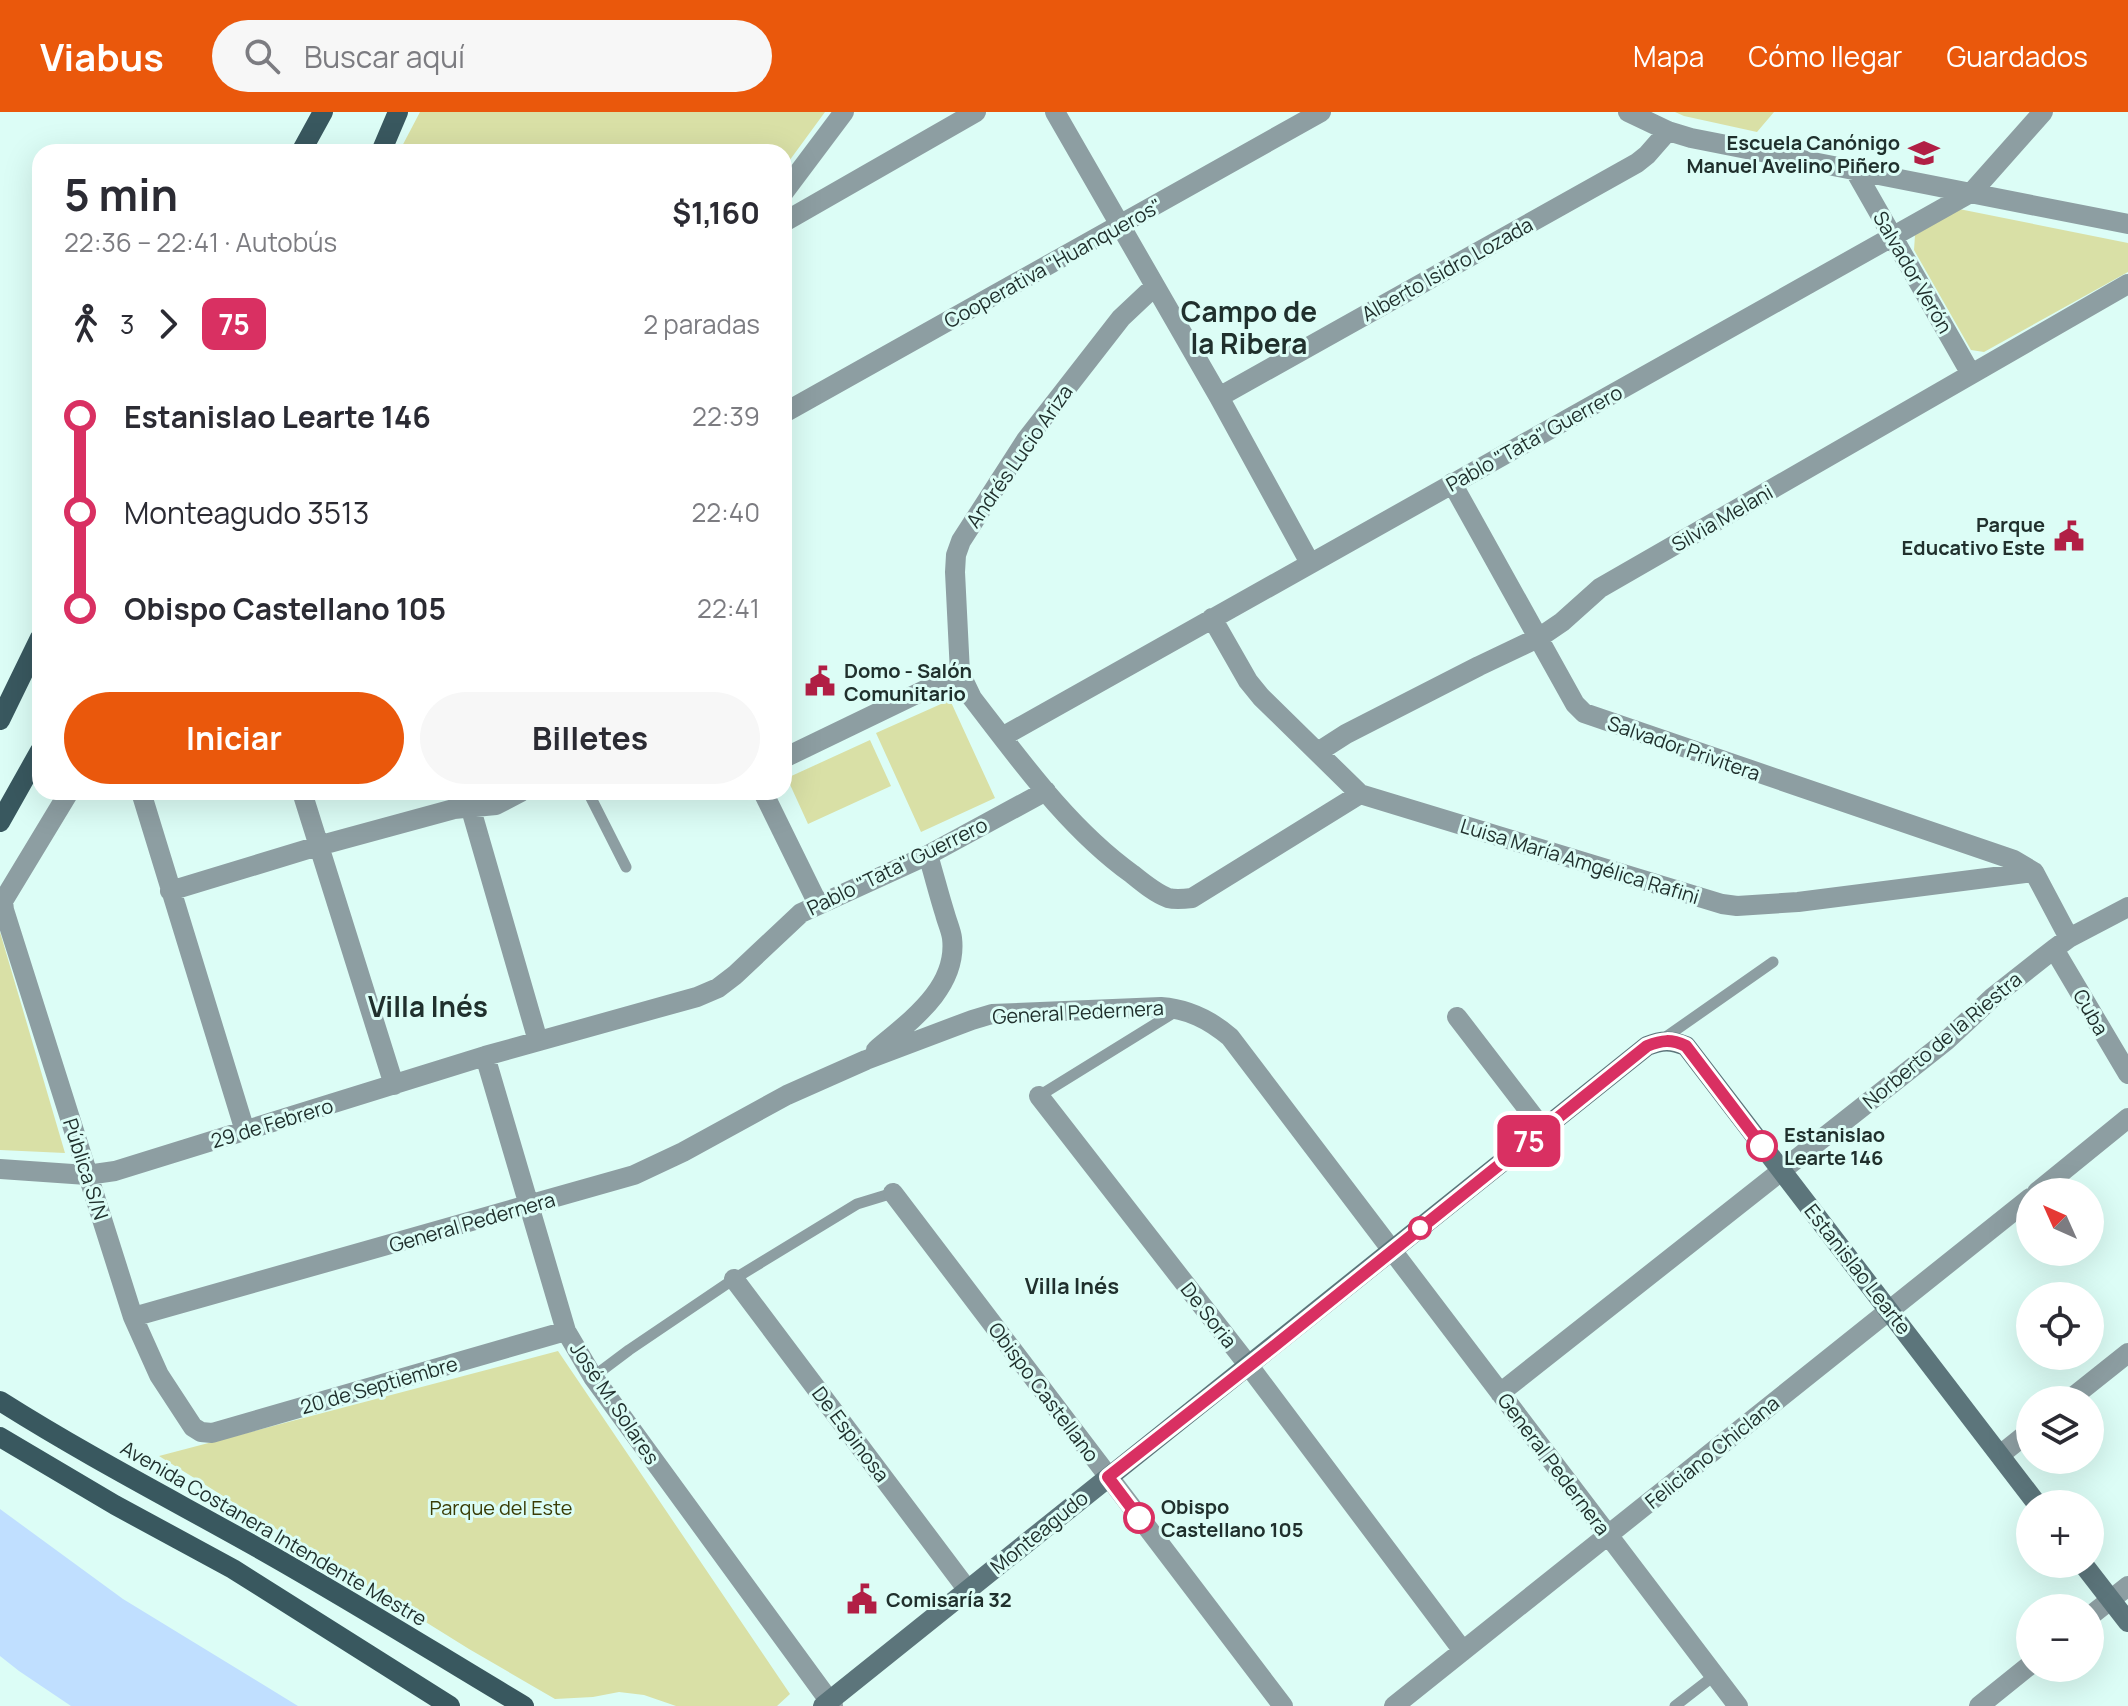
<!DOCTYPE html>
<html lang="es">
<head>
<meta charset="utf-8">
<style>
	body { margin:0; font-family:Manrope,sans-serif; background:#f7f7f7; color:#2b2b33; height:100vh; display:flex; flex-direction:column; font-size:30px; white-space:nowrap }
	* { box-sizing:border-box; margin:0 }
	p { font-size:26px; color:#7c7c81 }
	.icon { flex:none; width:44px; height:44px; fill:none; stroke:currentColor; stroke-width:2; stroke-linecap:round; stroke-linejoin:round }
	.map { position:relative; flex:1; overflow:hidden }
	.drawer { position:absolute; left:32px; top:32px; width:760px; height:656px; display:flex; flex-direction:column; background:#fff; border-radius:24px; box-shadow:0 8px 32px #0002 }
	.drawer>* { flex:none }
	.badge { padding:0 16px; border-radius:12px; font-size:28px; line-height:52px }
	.needle { width:52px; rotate:315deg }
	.tools { position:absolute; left:2016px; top:1066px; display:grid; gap:16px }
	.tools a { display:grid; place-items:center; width:88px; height:88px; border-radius:50%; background:#fff; box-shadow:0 8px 32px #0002; font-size:40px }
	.map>.badge { position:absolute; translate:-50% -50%; box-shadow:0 0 0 4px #fff }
	.legs { display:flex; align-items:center; gap:12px; height:88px; padding:0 32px; font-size:26px }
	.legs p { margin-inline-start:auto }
	.head { display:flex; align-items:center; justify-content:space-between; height:136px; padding:0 32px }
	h1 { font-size:44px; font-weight:700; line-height:60px }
	.cta { display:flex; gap:16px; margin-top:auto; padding:16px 32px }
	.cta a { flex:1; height:92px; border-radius:48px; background:#ea580c; color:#fff; font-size:32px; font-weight:700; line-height:92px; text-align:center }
	.cta a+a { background:#f7f7f7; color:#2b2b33 }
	ul { padding:0 32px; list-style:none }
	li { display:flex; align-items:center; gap:28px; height:96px; font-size:30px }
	li i { display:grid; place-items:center; width:12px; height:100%; margin:0 10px; background:currentColor }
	li i::after { content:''; width:20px; height:20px; margin:-10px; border:6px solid; border-radius:50%; background:#fff }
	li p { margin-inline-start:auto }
	li:first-child i { background:linear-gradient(#0000 50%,currentColor 0) }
	li:last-child i { background:linear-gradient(currentColor 50%,#0000 0) }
	header { display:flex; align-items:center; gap:48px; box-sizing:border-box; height:112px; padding:0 40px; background:#ea580c; color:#fff }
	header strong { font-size:38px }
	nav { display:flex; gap:44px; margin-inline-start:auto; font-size:28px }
	.search { width:560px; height:72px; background:#f7f7f7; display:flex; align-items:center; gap:20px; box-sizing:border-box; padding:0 28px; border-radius:44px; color:#7c7c81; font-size:30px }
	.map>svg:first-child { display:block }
</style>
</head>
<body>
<header>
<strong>Viabus</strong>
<div class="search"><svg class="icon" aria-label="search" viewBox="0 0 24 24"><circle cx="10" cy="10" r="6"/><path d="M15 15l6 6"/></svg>Buscar aquí</div>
<nav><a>Mapa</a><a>Cómo llegar</a><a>Guardados</a></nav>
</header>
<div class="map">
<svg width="2128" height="1594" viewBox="0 0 2128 1594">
	<rect width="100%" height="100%" fill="#dcfdf6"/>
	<!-- green -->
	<path fill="#d9e0a6" d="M420 0H825L784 56V40H399Z
		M1675 0H1774L1757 20 1684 4Z
		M1959 97 2128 131V160L1984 240 1971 238 1914 138 1915 123Z
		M950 588 995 686 921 720 876 621Z
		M870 628 891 674 808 712 787 666Z
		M0 820 65 1041 0 1038Z
		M558 1239 790 1582 777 1594H676L644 1583 619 1580 593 1585 555 1587 469 1537 159 1344Z"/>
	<!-- water -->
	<path fill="#c0dfff" d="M0 1397 123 1487 298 1594H71L19 1559 0 1544Z"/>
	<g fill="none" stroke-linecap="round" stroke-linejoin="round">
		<!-- lane -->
		<path stroke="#8d9ea2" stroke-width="11" d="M588 680 626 755
			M1663 927 1773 850
			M1039 984 1178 898
			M593 1265 629 1238 734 1167 857 1092 893 1081
			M1675 1594 1715 1563"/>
		<!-- street -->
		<path stroke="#8d9ea2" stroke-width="20" d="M1055 0 1219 285 1310 451
			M1628 0 1668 19 1691 26 2128 112
			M1854 57 1971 262
			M784 80 844 0
			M784 110 976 0
			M1155 174 1121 206 1026 328 961 429 956 443 955 460 960 561 972 586C1020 648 1068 716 1132 762 1143 771 1155 781 1168 786 1176 788 1184 787 1192 786L1360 682
			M1219 285 1637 51 1647 43 1668 19
			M784 301 1321 0
			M1452 371 1575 592 1584 601 2014 748 2034 760
			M1212 506 1248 569 1261 585 1360 682 1722 792 1737 794 1798 790 2034 760
			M1002 625 1972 80 2043 0
			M1318 640 1346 622 1479 554 1540 525 1562 510 1600 476 2128 172
			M784 646 960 561
			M69 680 3 789 4 798 133 1205 159 1263 193 1315 201 1320 212 1321 566 1219
			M141 680 245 1019
			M302 680 394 973
			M466 680 538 929
			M763 680 818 792
			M2034 760 2069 826
			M170 779 318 734 454 697 496 693 521 680
			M2054 837 2128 962
			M1457 905 1543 1017
			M876 938C910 909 958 876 952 826 951 818 947 810 945 802 939 783 934 763 928 743
			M485 944 566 1219 593 1265 833 1594
			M1039 984 1249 1254 1463 1539
			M0 1057 87 1063 115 1059 485 944 697 885 718 876 735 863 801 801 928 743 1046 679
			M2037 1080 2128 1006
			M893 1081 1283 1594
			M734 1167 967 1477
			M133 1205 634 1063 683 1040 787 983 866 948 972 908 992 902 1161 895C1188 897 1209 907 1230 925L1738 1594
			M1500 1281 1946 929 1993 885 2054 837 2069 826 2128 795
			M2069 1288 2128 1241
			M2000 1343 2030 1319
			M2090 1504 2128 1474
			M1394 1594 2030 1086
			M1979 1594 2030 1553"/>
		<!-- secondary -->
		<path stroke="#5c757b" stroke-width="20" d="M2083 1452 2128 1510
			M823 1594 1647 934C1662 928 1671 928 1686 934L2037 1392"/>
		<!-- primary -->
		<path stroke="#39585f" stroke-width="20" d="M301 40 323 0
			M381 40 398 0
			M0 608 40 526
			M0 710 40 639
			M0 1289C79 1339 161 1382 242 1427 338 1480 430 1538 524 1594
			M0 1325 115 1393 233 1457 450 1594"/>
	</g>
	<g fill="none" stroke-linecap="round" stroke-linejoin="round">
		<!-- line-1 casing -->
		<g stroke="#fff" stroke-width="18">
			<path id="line-1" d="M1139 1406 1108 1365 1273 1235 1647 934C1662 928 1671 927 1686 934L1762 1034"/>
		</g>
		<!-- line-1 -->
		<use href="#line-1" stroke="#d93062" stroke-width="12"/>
	</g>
	<!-- icons -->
	<defs>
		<g id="school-bare" transform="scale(2.4)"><path d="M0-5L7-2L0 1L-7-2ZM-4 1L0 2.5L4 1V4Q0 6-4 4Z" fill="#b11f45" stroke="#dcfdf6" stroke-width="2.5" paint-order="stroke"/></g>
		<g id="civic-bare" transform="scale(2.4)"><path d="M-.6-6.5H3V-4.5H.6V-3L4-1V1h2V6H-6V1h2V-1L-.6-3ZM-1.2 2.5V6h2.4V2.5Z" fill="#b11f45" stroke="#dcfdf6" stroke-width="2.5" paint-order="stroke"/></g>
	</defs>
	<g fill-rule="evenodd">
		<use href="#school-bare" x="1924" y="41"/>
		<use href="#civic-bare" x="2069" y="424"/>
		<use href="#civic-bare" x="820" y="569"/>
		<use href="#civic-bare" x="862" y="1487"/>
	</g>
	<!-- markers -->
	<g fill="#fff" stroke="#d93062" stroke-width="4">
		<circle cx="1762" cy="1034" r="14"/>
		<circle cx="1420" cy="1116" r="10"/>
		<circle cx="1139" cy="1406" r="14"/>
	</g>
	<g text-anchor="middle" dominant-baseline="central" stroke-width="6" stroke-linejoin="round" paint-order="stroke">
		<!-- poi labels -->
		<g font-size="20" font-weight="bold" fill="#20302d" stroke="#dcfdf6" text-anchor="end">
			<text x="1900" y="30">Escuela Canónigo<tspan x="1900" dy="23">Manuel Avelino Piñero</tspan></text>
			<text x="2045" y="412">Parque<tspan x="2045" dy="23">Educativo Este</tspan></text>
			<text x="844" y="558" text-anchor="start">Domo - Salón<tspan x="844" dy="23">Comunitario</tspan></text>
			<text x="886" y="1487" text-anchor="start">Comisaría 32</text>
		</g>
		<!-- street labels -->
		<g font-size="20" fill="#20302d" stroke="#dcfdf6">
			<text transform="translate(1053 151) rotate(-29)">Cooperativa "Huanqueros"</text>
			<text transform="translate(1447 157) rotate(-29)">Alberto Isidro Lozada</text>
			<text transform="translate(1913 160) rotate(60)">Salvador Verón</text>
			<text transform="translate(1534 326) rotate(-29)">Pablo "Tata" Guerrero</text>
			<text transform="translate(1019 344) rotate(-55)">Andrés Lucio Ariza</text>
			<text transform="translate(1722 406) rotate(-30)">Silvia Melani</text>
			<text transform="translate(1684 636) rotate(19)">Salvador Privitera</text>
			<text transform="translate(1580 749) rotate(17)">Luisa María Amgélica Rafini</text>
			<text transform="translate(897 754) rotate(-26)">Pablo "Tata" Guerrero</text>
			<text transform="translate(1078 900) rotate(-3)">General Pedernera</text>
			<text transform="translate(2091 900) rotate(60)">Cuba</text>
			<text transform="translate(1942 928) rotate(-40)">Norberto de la Riestra</text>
			<text transform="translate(272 1011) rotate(-17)">29 de Febrero</text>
			<text transform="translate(86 1057) rotate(72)">Pública S/N</text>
			<text transform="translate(472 1110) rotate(-16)">General Pedernera</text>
			<text transform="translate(1858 1157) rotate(52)">Estanislao Learte</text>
			<text transform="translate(1209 1203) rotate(52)">De Soria</text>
			<text transform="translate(379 1273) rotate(-16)">20 de Septiembre</text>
			<text transform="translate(1044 1280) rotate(53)">Obispo Castellano</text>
			<text transform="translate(615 1291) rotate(56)">José M. Solares</text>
			<text transform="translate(851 1322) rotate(53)">De Espinosa</text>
			<text transform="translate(1712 1340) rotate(-39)">Feliciano Chiclana</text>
			<text transform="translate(1554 1352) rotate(53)">General Pedernera</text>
			<text transform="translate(1039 1420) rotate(-39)">Monteagudo</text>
			<text transform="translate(274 1421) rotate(30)">Avenida Costanera Intendente Mestre</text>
		</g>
		<!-- stop labels -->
		<g font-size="20" font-weight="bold" fill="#20302d" stroke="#dcfdf6" text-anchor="start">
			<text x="1784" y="1022">Estanislao<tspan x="1784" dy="23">Learte 146</tspan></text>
			<text x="1161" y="1394">Obispo<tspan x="1161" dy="23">Castellano 105</tspan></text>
		</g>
		<!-- park labels -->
		<g font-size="20" fill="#393c05" stroke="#dcfdf6">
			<text x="501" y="1395">Parque del Este</text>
		</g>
		<!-- neighbourhood labels -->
		<g font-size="22" font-weight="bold" fill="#20302d" stroke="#dcfdf6">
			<text x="1072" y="1174">Villa Inés</text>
		</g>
		<!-- district labels -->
		<g font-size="28" font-weight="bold" fill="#20302d" stroke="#dcfdf6">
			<text x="1249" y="199">Campo de<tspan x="1249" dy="32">la Ribera</tspan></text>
			<text x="428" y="894">Villa Inés</text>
		</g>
	</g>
</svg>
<div class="tools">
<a><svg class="needle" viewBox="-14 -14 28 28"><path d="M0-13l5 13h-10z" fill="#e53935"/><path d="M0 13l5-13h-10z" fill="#7c7c81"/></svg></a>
<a><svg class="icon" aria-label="locate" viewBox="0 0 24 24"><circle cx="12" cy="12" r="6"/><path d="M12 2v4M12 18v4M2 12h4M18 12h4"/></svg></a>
<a><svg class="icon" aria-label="layers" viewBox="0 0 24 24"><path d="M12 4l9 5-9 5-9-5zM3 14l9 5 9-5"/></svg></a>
<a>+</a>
<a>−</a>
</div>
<b class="badge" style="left:1529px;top:1029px;background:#d93062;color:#fff">75</b>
<section class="drawer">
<div class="head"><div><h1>5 min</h1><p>22:36 – 22:41 · Autobús</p></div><b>$1,160</b></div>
<div class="legs"><svg class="icon" aria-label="walk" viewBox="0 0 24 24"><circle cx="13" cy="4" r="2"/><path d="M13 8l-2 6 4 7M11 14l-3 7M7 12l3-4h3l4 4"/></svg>3<svg class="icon" aria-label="forward" viewBox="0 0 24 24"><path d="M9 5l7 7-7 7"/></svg><b class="badge" style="background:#d93062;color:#fff">75</b><p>2 paradas</p></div>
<ul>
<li><i style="color:#d93062"></i><b>Estanislao Learte 146</b><p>22:39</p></li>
<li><i style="color:#d93062"></i><span>Monteagudo 3513</span><p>22:40</p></li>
<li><i style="color:#d93062"></i><b>Obispo Castellano 105</b><p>22:41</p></li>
</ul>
<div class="cta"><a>Iniciar</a><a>Billetes</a></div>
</section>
</div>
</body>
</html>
